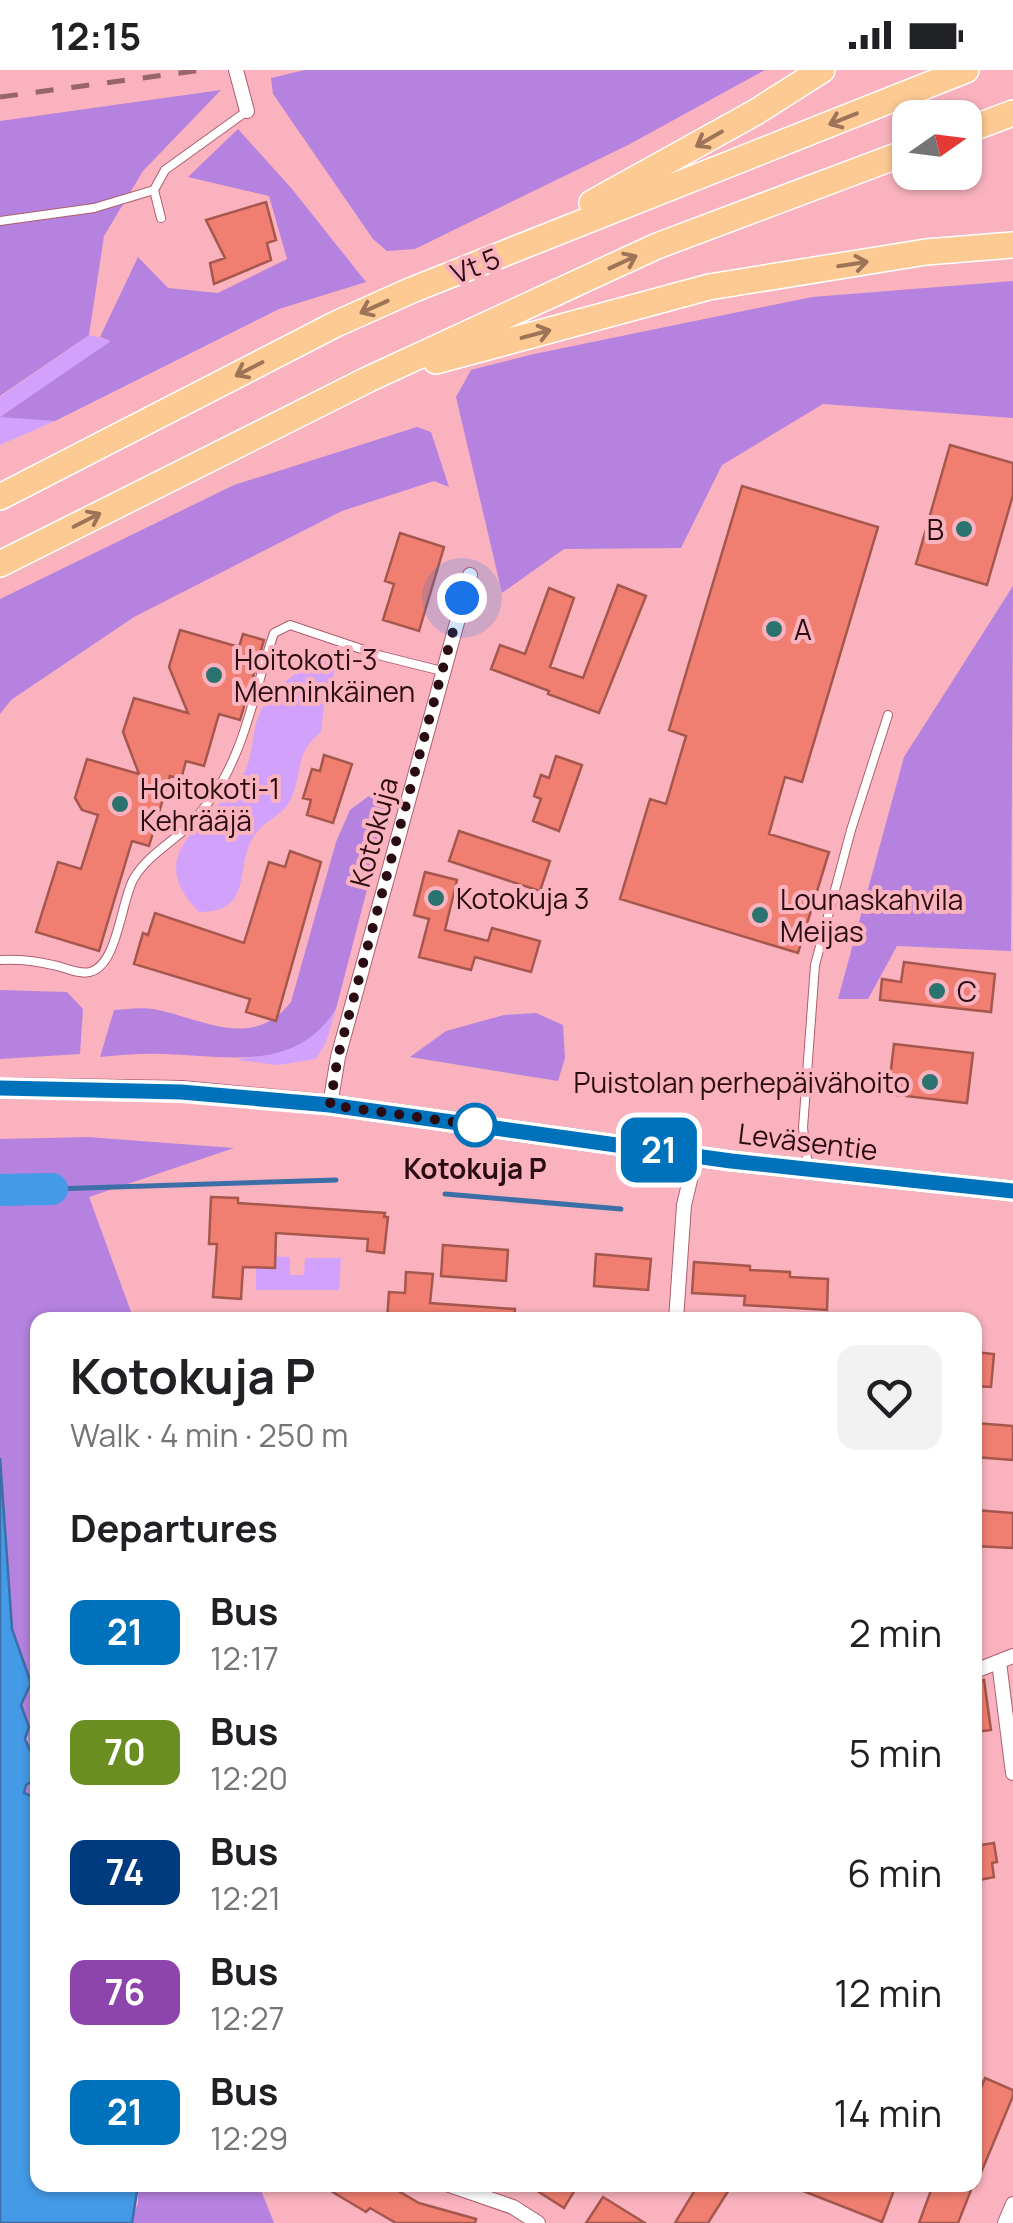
<!DOCTYPE html>
<html lang="en">
<head>
<meta charset="utf-8">
<style>
	body { margin:0; font-family:Manrope,sans-serif; background:#f2f2f2; color:#202124; height:100vh; display:flex; flex-direction:column; font-size:38px; white-space:nowrap }
	* { box-sizing:border-box; margin:0 }
	p { font-size:32px; color:#757577 }
	.icon { flex:none; width:55px; height:55px; fill:none; stroke:currentColor; stroke-width:2; stroke-linecap:round; stroke-linejoin:round }
	.map { position:relative; flex:1; overflow:hidden }
	.details { position:absolute; left:30px; top:1242px; width:952px; height:880px; display:flex; flex-direction:column; background:#fff; border-radius:20px; box-shadow:0 2px 8px #0004 }
	.details>* { flex:none }
	.badge { padding:0 20px; border-radius:15px; font-size:35px; line-height:65px }
	.needle { width:65px; rotate:76deg }
	.fabs { position:absolute; left:892px; top:30px; display:grid; gap:20px }
	.fabs a { display:grid; place-items:center; width:90px; height:90px; border-radius:20px; background:#fff; box-shadow:0 2px 8px #0004; font-size:50px }
	.you { position:absolute; width:50px; height:50px; margin:-25px; border:8px solid #fff; border-radius:50%; background:#1a73e8; box-shadow:0 0 0 15px #1a73e833 }
	.map>.badge { position:absolute; translate:-50% -50%; box-shadow:0 0 0 5px #fff }
	h2 { padding:0 40px; font-size:38px; line-height:90px }
	.round { display:grid; place-items:center; flex:none; width:105px; height:105px; border-radius:20px; background:#f2f2f2 }
	.head { display:flex; align-items:center; justify-content:space-between; height:170px; padding:0 40px }
	h1 { font-size:48px; font-weight:700; line-height:75px }
	ul { padding:0; list-style:none }
	li { display:flex; align-items:center; gap:30px; height:120px; padding:0 40px }
	li div { flex:1 }
	li b { display:block; font-size:38px }
	li em { font-style:normal }
	li .badge { min-width:110px; font-weight:700; text-align:center }
	.status { display:flex; justify-content:space-between; align-items:center; height:70px; padding:0 50px; background:#fff; direction:ltr }
	.status svg { height:28px; fill:currentColor }
	.map>svg:first-child { display:block }
</style>
</head>
<body>
<div class="status"><b>12:15</b><svg viewBox="0 0 49 12"><path d="M0 12V9h3v3zM5 12V6h3v6zM10 12V3h3v9zM15 12V0h3v12zM26 1h20v11H26zM47 4h2v5h-2z"/></svg></div>
<div class="map">
<svg width="1013" height="2153" viewBox="0 0 1013 2153">
	<rect width="100%" height="100%" fill="#fab3be"/>
	<!-- green -->
	<path fill="#d2a1fc" d="M89 265 113 271 1 346 55 351 0 375V327Z
		M314 590 333 592 336 597 324 636 321 662C293 685 304 702 290 731 283 745 266 750 256 763 232 795 257 842 199 842 138 780 215 753 244 703 251 690 252 673 255 658 262 624 288 610 314 590Z
		M336 939 326 972 316 989 278 995 237 990C274 983 315 972 336 939Z
		M256 1186 290 1187V1205H304L305 1188H341L339 1220H256Z"/>
	<!-- forest -->
	<path fill="#b582df" d="M305 0H765L628 75 415 179 387 181 373 169 273 24 271 8Z
		M221 20 143 101 104 166 89 265 0 326V51Z
		M238 59 292 119 366 212 279 239 55 351 0 347 111 271 100 267 138 187 168 218 218 223 287 189 269 126 188 107Z
		M1013 211V348L823 334 722 395 681 478 564 479 502 523 456 327 471 300 534 284 812 227Z
		M417 357 431 362 449 417 434 411 342 441 134 547 11 630 0 644V529L234 415Z
		M1013 516 1011 881 897 876 868 929H838L904 687Z
		M370 725 391 727 336 939C295 1003 228 986 163 984 142 983 121 985 100 987L114 940C127 939 141 937 154 939 203 949 253 981 291 932L336 772 350 740Z
		M0 920 67 922 83 939 80 984 0 989Z
		M536 943 563 955 565 988 558 1011 410 987 446 961 504 945Z
		M87 1067 234 1078 89 1127 134 1250H38L37 1729 24 1723C31 1696 30 1660 21 1635L31 1613 12 1559 0 1388V1069Z
		M138 2115H259L274 2153H130L138 2133Z"/>
	<!-- water -->
	<path fill="#449ae7" stroke="#3c6fa7" stroke-width="2.5" d="M0 1388 12 1559 31 1613 21 1635 29 1657 25 1669 37 1696 35 1709 26 1715 24 1723 38 1729V2115H138L132 2153H0Z"/>
	<g fill="none" stroke-linecap="round" stroke-linejoin="round">
		<!-- stream -->
		<path stroke="#3c6fa7" stroke-width="5" d="M52 1119 336 1110
			M445 1124 621 1139"/>
		<!-- river -->
		<path stroke="#449ae7" stroke-width="32" d="M0 1120 52 1119"/>
	</g>
	<!-- building -->
	<path fill="#f07f71" stroke="#a6574d" stroke-width="2.5" d="M266 132 276 170 267 173 271 190 214 214 210 193 225 188 206 150Z
		M950 375 1013 393V425L987 515 916 494Z
		M742 416 878 457 802 712 785 707 769 764 829 782 798 883 620 829 650 729 666 734 686 666 669 660Z
		M400 463 444 477 419 561 383 550 394 514 385 511Z
		M618 515 646 526 599 643 548 624 549 621 491 599 500 575 525 584 549 518 574 528 550 597 583 608Z
		M180 560 239 577 243 564 264 570 240 650 219 644 204 696 186 691 181 709 170 706 149 776 132 771 99 881 36 862 58 792 81 799 98 745 82 740 75 728 87 689 139 704 123 662 134 628 188 643 169 597Z
		M324 685 352 694 333 753 307 745 311 730 303 728 312 699 320 701Z
		M556 686 582 695 559 761 533 751 541 729 534 726 541 705 549 708Z
		M459 761 550 791 540 821 449 791Z
		M290 781 321 792 276 951 246 942 250 929 134 894 143 863 148 865 155 843 244 873 269 792 285 797Z
		M425 802 457 810 445 860 488 871 492 858 540 871 531 902 475 887 471 900 419 887 429 849 414 845Z
		M904 892 995 904 991 942 880 930 882 909 901 912Z
		M894 974 973 983 967 1033 888 1024Z
		M211 1127 238 1128V1133L385 1143 384 1147H388L384 1183 367 1181 368 1169 276 1163 275 1198 243 1197 241 1229 213 1227 217 1174H209Z
		M443 1175 508 1180 506 1211 441 1206Z
		M596 1184 651 1189 648 1220 594 1216Z
		M694 1192 750 1196V1200L790 1202V1207L828 1209 827 1240 744 1235 745 1226 692 1223Z
		M406 1202 433 1204 430 1233 515 1239 514 1250H387L389 1222 405 1223Z
		M975 1282 994 1284 991 1317 975 1316Z
		M975 1353 1013 1356V1390L975 1387Z
		M975 1440 1013 1443V1478L975 1476Z
		M984 1610 991 1660 975 1662V1611Z
		M994 1773 997 1792 992 1793 994 1807 975 1811V1776Z
		M985 2008 1013 2020V2026L975 2117V2033Z
		M321 2115H388L419 2133 476 2149 475 2153H396L370 2138 366 2142Z
		M528 2115H578L564 2138Z
		M698 2115H732L708 2153H675Z
		M788 2115H881L894 2120 882 2152Z
		M933 2115H973L958 2153H919Z
		M603 2127 645 2153H586Z"/>
	<g fill="none" stroke-linecap="round" stroke-linejoin="round">
		<!-- lane casing -->
		<g stroke="#ae5e6d" stroke-width="10">
			<path id="lane" d="M154 120 161 148
				M0 151 94 138 154 120 165 100 247 41
				M0 890C17 889 36 891 53 895 64 897 79 905 90 902 118 895 121 830 134 808 146 788 166 776 183 761 194 752 204 738 213 726 246 679 255 617 274 563L290 555 382 586 442 601
				M808 1096 803 1058 815 895 851 760 888 645"/>
		</g>
		<!-- street casing -->
		<g stroke="#ae5e6d" stroke-width="16">
			<path id="street" d="M236 0 247 41
				M330 1035 338 987 470 505
				M676 1250 684 1135 696 1085
				M999 1592 1013 1703
				M975 1601 1013 1586
				M449 2115 513 2137 538 2153
				M1005 2153 1013 2134"/>
		</g>
		<!-- secondary casing -->
		<g stroke="#ae5e6d" stroke-width="22">
			<path id="secondary" d="M0 1018 181 1021 330 1035 731 1091 1013 1121"/>
		</g>
		<!-- highway casing -->
		<g stroke="#fff" stroke-width="28">
			<path id="highway" d="M965 61 1013 43
				M592 133 756 42 822 0
				M436 291 709 217 926 182 1013 175
				M0 427 336 254 412 220 966 0
				M0 494 369 309 657 176 910 81"/>
		</g>
		<!-- lane -->
		<use href="#lane" stroke="#fff" stroke-width="8"/>
		<!-- street -->
		<use href="#street" stroke="#fff" stroke-width="14"/>
		<!-- secondary -->
		<use href="#secondary" stroke="#fff" stroke-width="20"/>
		<!-- highway -->
		<use href="#highway" stroke="#fdca93" stroke-width="25"/>
		<!-- rail -->
		<path stroke="#98646d" stroke-width="5" stroke-dasharray="18 18" stroke-linecap="butt" d="M0 27 202 0"/>
	</g>
	<!-- one-way arrows -->
	<defs><path id="oneway-shaft" d="M-6 0H5M1.5-3L5.5 0L1.5 3" fill="none" stroke-width="1.6" stroke-linecap="round" stroke-linejoin="round" transform="scale(2.5)"/></defs>
	<g stroke="#9e7459">
		<use href="#oneway-shaft" transform="translate(843 49) rotate(158)"/>
		<use href="#oneway-shaft" transform="translate(709 69) rotate(150)"/>
		<use href="#oneway-shaft" transform="translate(623 192) rotate(-25)"/>
		<use href="#oneway-shaft" transform="translate(853 194) rotate(-9)"/>
		<use href="#oneway-shaft" transform="translate(374 237) rotate(156)"/>
		<use href="#oneway-shaft" transform="translate(536 264) rotate(-15)"/>
		<use href="#oneway-shaft" transform="translate(249 299) rotate(153)"/>
		<use href="#oneway-shaft" transform="translate(87 450) rotate(-27)"/>
	</g>
	<g fill="none" stroke-linecap="round" stroke-linejoin="round">
		<!-- line casing -->
		<g stroke="#fff" stroke-width="22">
			<path id="line" d="M0 1018 181 1022 330 1035 731 1091 1013 1121"/>
		</g>
		<!-- line -->
		<use href="#line" stroke="#0072bc" stroke-width="15"/>
		<!-- walk -->
		<path stroke="#2b0c13" stroke-width="10" stroke-dasharray="0 18" d="M462 528 338 986 330 1035 475 1055"/>
	</g>
	<!-- markers -->
	<g fill="#2b736e" stroke="#fab3be" stroke-width="4">
		<circle cx="964" cy="459" r="10"/>
		<circle cx="774" cy="559" r="10"/>
		<circle cx="214" cy="605" r="10"/>
		<circle cx="120" cy="734" r="10"/>
		<circle cx="436" cy="828" r="10"/>
		<circle cx="760" cy="845" r="10"/>
		<circle cx="937" cy="921" r="10"/>
		<circle cx="930" cy="1012" r="10"/>
	</g>
	<circle fill="#fff" stroke="#0072bc" stroke-width="5" cx="475" cy="1055" r="20"/>
	<g text-anchor="middle" dominant-baseline="central" stroke-width="8" stroke-linejoin="round" paint-order="stroke">
		<!-- street labels -->
		<g font-size="28" fill="#2b0c13" stroke="#fab3be">
			<text transform="translate(475 195) rotate(-22)">Vt 5</text>
			<text transform="translate(373 762) rotate(-75)">Kotokuja</text>
			<text transform="translate(808 1071) rotate(7)">Leväsentie</text>
		</g>
		<!-- poi labels -->
		<g font-size="28" fill="#2b0c13" stroke="#fab3be" text-anchor="start">
			<text x="944" y="459" text-anchor="end">B</text>
			<text x="794" y="559">A</text>
			<text x="234" y="589">Hoitokoti-3<tspan x="234" dy="32">Menninkäinen</tspan></text>
			<text x="140" y="718">Hoitokoti-1<tspan x="140" dy="32">Kehrääjä</tspan></text>
			<text x="456" y="828">Kotokuja 3</text>
			<text x="780" y="829">Lounaskahvila<tspan x="780" dy="32">Meijas</tspan></text>
			<text x="957" y="921">C</text>
			<text x="910" y="1012" text-anchor="end">Puistolan perhepäivähoito</text>
		</g>
		<!-- stop labels -->
		<g font-size="28" font-weight="bold" fill="#2b0c13" stroke="#fab3be">
			<text x="475" y="1098">Kotokuja P</text>
		</g>
	</g>
</svg>
<div class="fabs">
<a><svg class="needle" viewBox="-14 -14 28 28"><path d="M0-13l5 13h-10z" fill="#e53935"/><path d="M0 13l5-13h-10z" fill="#757577"/></svg></a>
</div>
<div class="you" style="left:462px;top:528px"></div>
<b class="badge" style="left:659px;top:1080px;background:#0072bc;color:#fff">21</b>
<section class="details">
<div class="head"><div><h1>Kotokuja P</h1><p>Walk · 4 min · 250 m</p></div><a class="round"><svg class="icon" aria-label="heart" viewBox="0 0 24 24"><path d="M12 20l-8-8c-3-5 5-10 8-4 3-6 11-1 8 4z"/></svg></a></div>
<h2>Departures</h2>
<ul>
<li><span class="badge" style="background:#0072bc;color:#fff">21</span><div><b>Bus</b><p>12:17</p></div><em>2 min</em></li>
<li><span class="badge" style="background:#6b8e23;color:#fff">70</span><div><b>Bus</b><p>12:20</p></div><em>5 min</em></li>
<li><span class="badge" style="background:#003b80;color:#fff">74</span><div><b>Bus</b><p>12:21</p></div><em>6 min</em></li>
<li><span class="badge" style="background:#8e44ad;color:#fff">76</span><div><b>Bus</b><p>12:27</p></div><em>12 min</em></li>
<li><span class="badge" style="background:#0072bc;color:#fff">21</span><div><b>Bus</b><p>12:29</p></div><em>14 min</em></li>
</ul>
</section>
</div>
</body>
</html>
